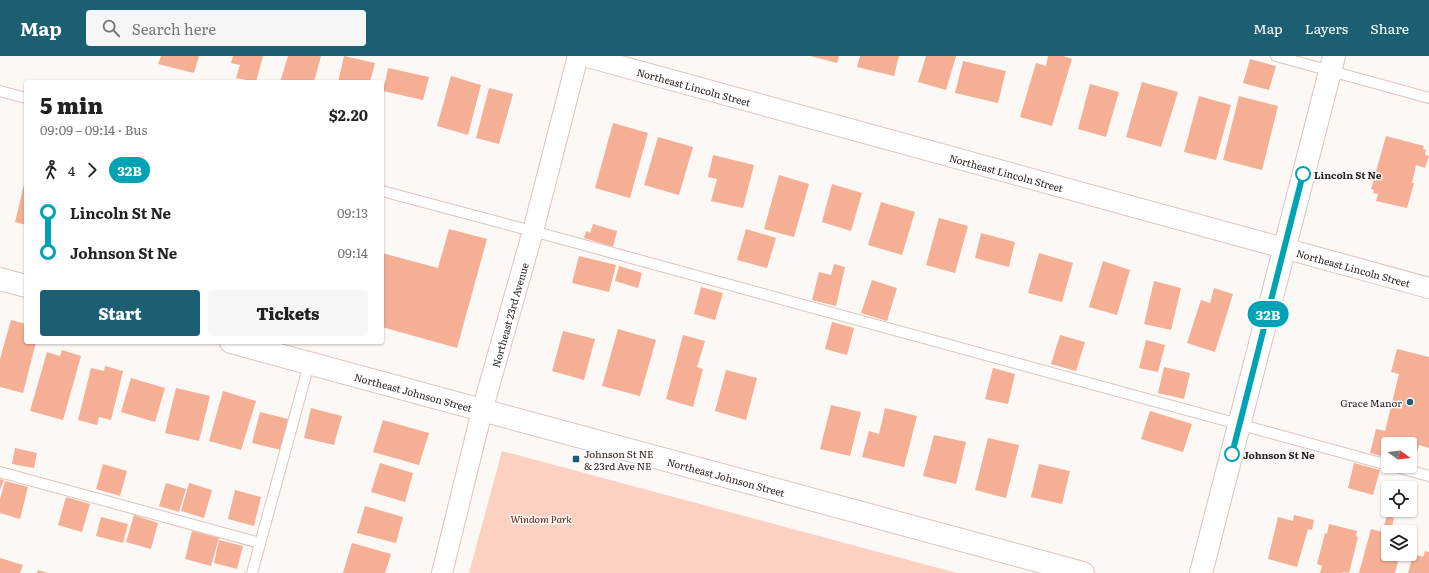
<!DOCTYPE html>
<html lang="en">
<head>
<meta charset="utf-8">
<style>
	body { margin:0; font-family:Literata,serif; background:#f6f6f6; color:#222; height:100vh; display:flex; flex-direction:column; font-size:15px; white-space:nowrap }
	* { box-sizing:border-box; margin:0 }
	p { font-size:13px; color:#767676 }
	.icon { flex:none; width:22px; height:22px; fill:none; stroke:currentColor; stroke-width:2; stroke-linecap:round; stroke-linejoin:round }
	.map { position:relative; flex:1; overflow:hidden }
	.details { position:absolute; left:24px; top:24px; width:360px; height:264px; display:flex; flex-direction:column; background:#fff; border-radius:4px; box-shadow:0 1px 3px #0004 }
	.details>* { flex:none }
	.badge { padding:0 8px; border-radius:13px; font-size:14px; line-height:26px }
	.needle { width:26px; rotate:105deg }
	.controls { position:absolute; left:1381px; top:381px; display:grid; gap:8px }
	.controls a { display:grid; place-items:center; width:36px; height:36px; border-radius:4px; background:#fff; box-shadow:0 1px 3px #0004; font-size:20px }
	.map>.badge { position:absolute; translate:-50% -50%; box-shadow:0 0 0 2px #fff }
	.legs { display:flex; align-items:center; gap:6px; height:44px; padding:0 16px; font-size:13px }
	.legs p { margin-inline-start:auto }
	.overview { display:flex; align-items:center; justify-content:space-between; height:68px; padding:0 16px }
	h1 { font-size:22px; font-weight:800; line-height:30px }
	.cta { display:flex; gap:8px; margin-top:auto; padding:8px 16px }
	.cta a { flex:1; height:46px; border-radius:4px; background:#1c5f73; color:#fff; font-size:16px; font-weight:800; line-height:46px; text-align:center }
	.cta a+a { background:#f6f6f6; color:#222 }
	ul { padding:0 16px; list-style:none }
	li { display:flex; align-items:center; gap:14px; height:40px; font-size:15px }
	li i { display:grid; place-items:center; width:6px; height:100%; margin:0 5px; background:currentColor }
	li i::after { content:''; width:10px; height:10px; margin:-5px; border:3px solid; border-radius:50%; background:#fff }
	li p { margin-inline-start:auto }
	li:first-child i { background:linear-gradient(#0000 50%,currentColor 0) }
	li:last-child i { background:linear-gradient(currentColor 50%,#0000 0) }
	header { display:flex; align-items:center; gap:24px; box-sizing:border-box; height:56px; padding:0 20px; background:#1c5f73; color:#fff }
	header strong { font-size:19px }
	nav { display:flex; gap:22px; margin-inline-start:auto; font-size:14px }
	.search { width:280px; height:36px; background:#f6f6f6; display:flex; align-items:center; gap:10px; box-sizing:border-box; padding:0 14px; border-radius:4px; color:#767676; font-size:15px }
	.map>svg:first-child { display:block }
</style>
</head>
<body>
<header>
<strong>Map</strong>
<div class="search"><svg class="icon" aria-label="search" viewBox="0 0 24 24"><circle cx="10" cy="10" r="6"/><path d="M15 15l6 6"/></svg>Search here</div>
<nav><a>Map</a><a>Layers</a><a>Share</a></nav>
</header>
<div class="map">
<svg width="1429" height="517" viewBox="0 0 1429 517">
	<rect width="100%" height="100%" fill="#fcf8f6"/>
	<!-- green -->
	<path fill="#fdd1c1" d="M502 395 957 517H469Z"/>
	<!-- building -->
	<path fill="#f5af95" d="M161 0H199L194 17 158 8Z
		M233 0H263L256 26 236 22 240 9 231 7Z
		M288 0H321L314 26H280Z
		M344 0 375 7 370 26H338Z
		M810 0H839L837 7Z
		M860 0H899L894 20 857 11Z
		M926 0H956L946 34 918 26Z
		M1048 0H1063L1072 3 1052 70 1020 61 1036 7 1046 10Z
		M1250 3 1276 10 1269 34 1243 27Z
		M963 5 1006 15 998 47 955 37Z
		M388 12 429 21 423 44 383 35Z
		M451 20 481 29 468 79 437 70Z
		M1142 26 1178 36 1161 91 1126 81Z
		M1090 28 1119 36 1106 81 1078 73Z
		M489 32 513 38 499 88 476 82Z
		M1199 40 1231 49 1216 104 1184 96Z
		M1239 40 1278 50 1262 114 1223 104Z
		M613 67 648 77 630 142 595 132Z
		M1386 80 1424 90 1423 93 1426 94 1425 99 1429 100 1425 112 1416 109 1412 127H1414L1407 152 1376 145 1378 138 1373 137 1374 134 1371 133Z
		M658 81 693 91 679 139 644 129Z
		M713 99 754 109 743 152 711 145 717 123 708 121Z
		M779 119 809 128 794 181 764 173Z
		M25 124H26V169L15 166Z
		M832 128 862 137 851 175 822 166Z
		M881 146 915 156 902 199 868 189Z
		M939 162 968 170 955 217 926 209Z
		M593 168 617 175 613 191 584 182 586 175 590 177Z
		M449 173 487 183 457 292 382 271V197L438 212Z
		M746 173 776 182 767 212 737 204Z
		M981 177 1015 186 1009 211 975 202Z
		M1039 197 1073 207 1062 246 1028 237Z
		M579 200 616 209 609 236 572 227Z
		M1103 205 1130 214 1117 259 1089 251Z
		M834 208 845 211 836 250 812 244 819 216 831 219Z
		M619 210 642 217 638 232 615 225Z
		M872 224 897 232 887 265 861 257Z
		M1154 225 1181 232 1171 274 1144 268Z
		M701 231 723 237 715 264 694 258Z
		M1214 232 1233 238 1215 296 1187 287 1201 244 1210 247Z
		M11 264 26 268V286H36L23 337 0 331V303Z
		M832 266 854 272 847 299 825 293Z
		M618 273 656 284 640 340 602 330Z
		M563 275 595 283 584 324 552 315Z
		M683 279 705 285 697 311 703 313 693 351 666 343Z
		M1060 279 1085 286 1076 315 1051 308Z
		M1146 284 1165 289 1158 316 1139 312Z
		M1397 293 1429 301V392L1419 389 1414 408 1410 407V388H1388V402L1370 397 1376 373 1385 375 1399 318 1391 316Z
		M62 294 81 300 63 364 30 355 47 296 60 300Z
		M105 310 123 315 111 364 99 361 97 369 78 364 91 312 104 315Z
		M1164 311 1190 317 1184 343 1158 337Z
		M993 312 1015 318 1008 348 985 343Z
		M726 314 757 322 746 364 715 355Z
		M131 322 165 332 155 366 121 356Z
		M176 332 210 340 199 385 165 377Z
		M223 335 256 345 241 394 209 385Z
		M831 349 861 356 850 400 820 393Z
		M311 352 342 360 334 389 304 382Z
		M885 352 917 360 904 411 862 401 869 375 879 378Z
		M1150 355 1192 368 1183 396 1141 383Z
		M260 356 288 363 281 394 252 387Z
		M383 364 429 377 419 409 373 396Z
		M934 379 966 386 956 428 923 420Z
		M988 382 1019 389 1006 442 975 434Z
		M15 392 37 397 34 412 12 408Z
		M380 407 413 417 405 446 371 436Z
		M1354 407 1380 414 1373 439 1348 432Z
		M103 408 127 415 120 440 96 433Z
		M1039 408 1070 415 1062 448 1031 441Z
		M0 423 4 424 0 434Z
		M5 425 28 431 20 463 0 457V443Z
		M166 427 186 433 179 456 159 450Z
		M189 427 212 434 204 462 181 455Z
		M235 434 261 441 254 470 228 463Z
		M66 441 90 448 82 476 58 469Z
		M365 450 403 461 396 487 357 477Z
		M134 459 158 467 151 493 126 486Z
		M1294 459 1314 464 1312 474 1308 473 1297 511 1268 503 1278 461 1293 465Z
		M1387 460 1394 462 1391 476H1388V498H1400L1395 517H1359L1371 473 1382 476Z
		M101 461 128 468 123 487 96 480Z
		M1329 468 1357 475 1356 480 1358 481 1349 517 1343 516 1342 517H1320L1322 510 1317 508 1325 477 1327 478Z
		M192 475 219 482 211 510 185 503Z
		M219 484 243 490 237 513 214 507Z
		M352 487 391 498 385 517H343Z
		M1425 495 1429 496V517H1408L1413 498 1423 501Z
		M0 502 23 509 20 517H0Z
		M38 514 48 517H37Z"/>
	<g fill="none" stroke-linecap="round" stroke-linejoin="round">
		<!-- service casing -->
		<g stroke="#dbc5bd" stroke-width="12">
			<path id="service" d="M1276 0 1429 42
				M0 35 26 42
				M382 135 562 183 1388 409
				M1392 410 1429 420
				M0 416 260 487
				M252 517 309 308"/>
		</g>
		<!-- minor casing -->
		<g stroke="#dbc5bd" stroke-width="22">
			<g id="minor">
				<path id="s1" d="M584 0 1429 232"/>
				<path id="s2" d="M442 517 482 355 533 175 578 0"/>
			</g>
		</g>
		<!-- secondary casing -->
		<g stroke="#dbc5bd" stroke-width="24">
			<g id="secondary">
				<path d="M0 223 26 230"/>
				<path id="s3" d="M231 286 1083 517"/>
				<path d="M1201 517 1334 0"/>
			</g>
		</g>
		<!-- service -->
		<use href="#service" stroke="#fff" stroke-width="10"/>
		<!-- minor -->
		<use href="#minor" stroke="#fff" stroke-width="20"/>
		<!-- secondary -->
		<use href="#secondary" stroke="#fff" stroke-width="22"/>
	</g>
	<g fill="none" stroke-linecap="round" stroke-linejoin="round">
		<!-- line-1 casing -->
		<g stroke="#fff" stroke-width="9">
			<path id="line-1" d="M1232 398 1303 118"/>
		</g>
		<!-- line-1 -->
		<use href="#line-1" stroke="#00a3b4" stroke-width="6"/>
	</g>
	<!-- markers -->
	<g fill="#fff" stroke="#00a3b4" stroke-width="2">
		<circle cx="1303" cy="118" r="7"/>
		<circle cx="1232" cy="398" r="7"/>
	</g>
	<g fill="#1c5f73" stroke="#fcf8f6" stroke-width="1.5">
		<circle cx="1410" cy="346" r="4"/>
		<rect x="572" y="399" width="8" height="8" rx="2"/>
	</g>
	<g text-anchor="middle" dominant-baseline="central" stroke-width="3" stroke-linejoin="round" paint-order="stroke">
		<!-- street labels -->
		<g font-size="10" fill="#2b2320" stroke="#fcf8f6">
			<text stroke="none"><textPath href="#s1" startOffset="114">Northeast Lincoln Street</textPath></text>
			<text stroke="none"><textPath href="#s1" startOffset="438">Northeast Lincoln Street</textPath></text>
			<text stroke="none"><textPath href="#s1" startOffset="798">Northeast Lincoln Street</textPath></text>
			<text stroke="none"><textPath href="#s2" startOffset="267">Northeast 23rd Avenue</textPath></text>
			<text stroke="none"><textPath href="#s3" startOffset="189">Northeast Johnson Street</textPath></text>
			<text stroke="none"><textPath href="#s3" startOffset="513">Northeast Johnson Street</textPath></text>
		</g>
		<!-- stop labels -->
		<g font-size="10" font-weight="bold" fill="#2b2320" stroke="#fcf8f6" text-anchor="start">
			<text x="1314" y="118">Lincoln St Ne</text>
			<text x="1243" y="398">Johnson St Ne</text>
		</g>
		<!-- poi labels -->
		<g font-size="10" fill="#2b2320" stroke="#fcf8f6" text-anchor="end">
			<text x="1402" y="346">Grace Manor</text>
			<text x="584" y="397" text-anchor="start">Johnson St NE<tspan x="584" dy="12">&amp; 23rd Ave NE</tspan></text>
		</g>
		<!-- park labels -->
		<g font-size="10" font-style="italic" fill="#5e2207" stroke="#fcf8f6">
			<text x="541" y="462">Windom Park</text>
		</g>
	</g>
</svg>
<div class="controls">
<a><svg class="needle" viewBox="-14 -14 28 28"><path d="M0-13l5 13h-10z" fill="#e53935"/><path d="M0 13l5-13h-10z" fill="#767676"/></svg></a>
<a><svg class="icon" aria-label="locate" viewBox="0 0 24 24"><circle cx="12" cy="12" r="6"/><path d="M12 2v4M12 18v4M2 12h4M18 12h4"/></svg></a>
<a><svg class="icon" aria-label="layers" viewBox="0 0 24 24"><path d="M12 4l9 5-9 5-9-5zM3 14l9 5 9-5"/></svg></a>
</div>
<b class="badge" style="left:1268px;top:258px;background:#00a3b4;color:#fff">32B</b>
<section class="details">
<div class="overview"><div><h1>5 min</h1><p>09:09 – 09:14 · Bus</p></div><b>$2.20</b></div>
<div class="legs"><svg class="icon" aria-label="walk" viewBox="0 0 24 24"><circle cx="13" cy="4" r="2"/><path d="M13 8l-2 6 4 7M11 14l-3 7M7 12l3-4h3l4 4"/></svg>4<svg class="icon" aria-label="forward" viewBox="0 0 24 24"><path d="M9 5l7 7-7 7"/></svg><b class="badge" style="background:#00a3b4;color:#fff">32B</b></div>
<ul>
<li><i style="color:#00a3b4"></i><b>Lincoln St Ne</b><p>09:13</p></li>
<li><i style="color:#00a3b4"></i><b>Johnson St Ne</b><p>09:14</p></li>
</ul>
<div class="cta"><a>Start</a><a>Tickets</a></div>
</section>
</div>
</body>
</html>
